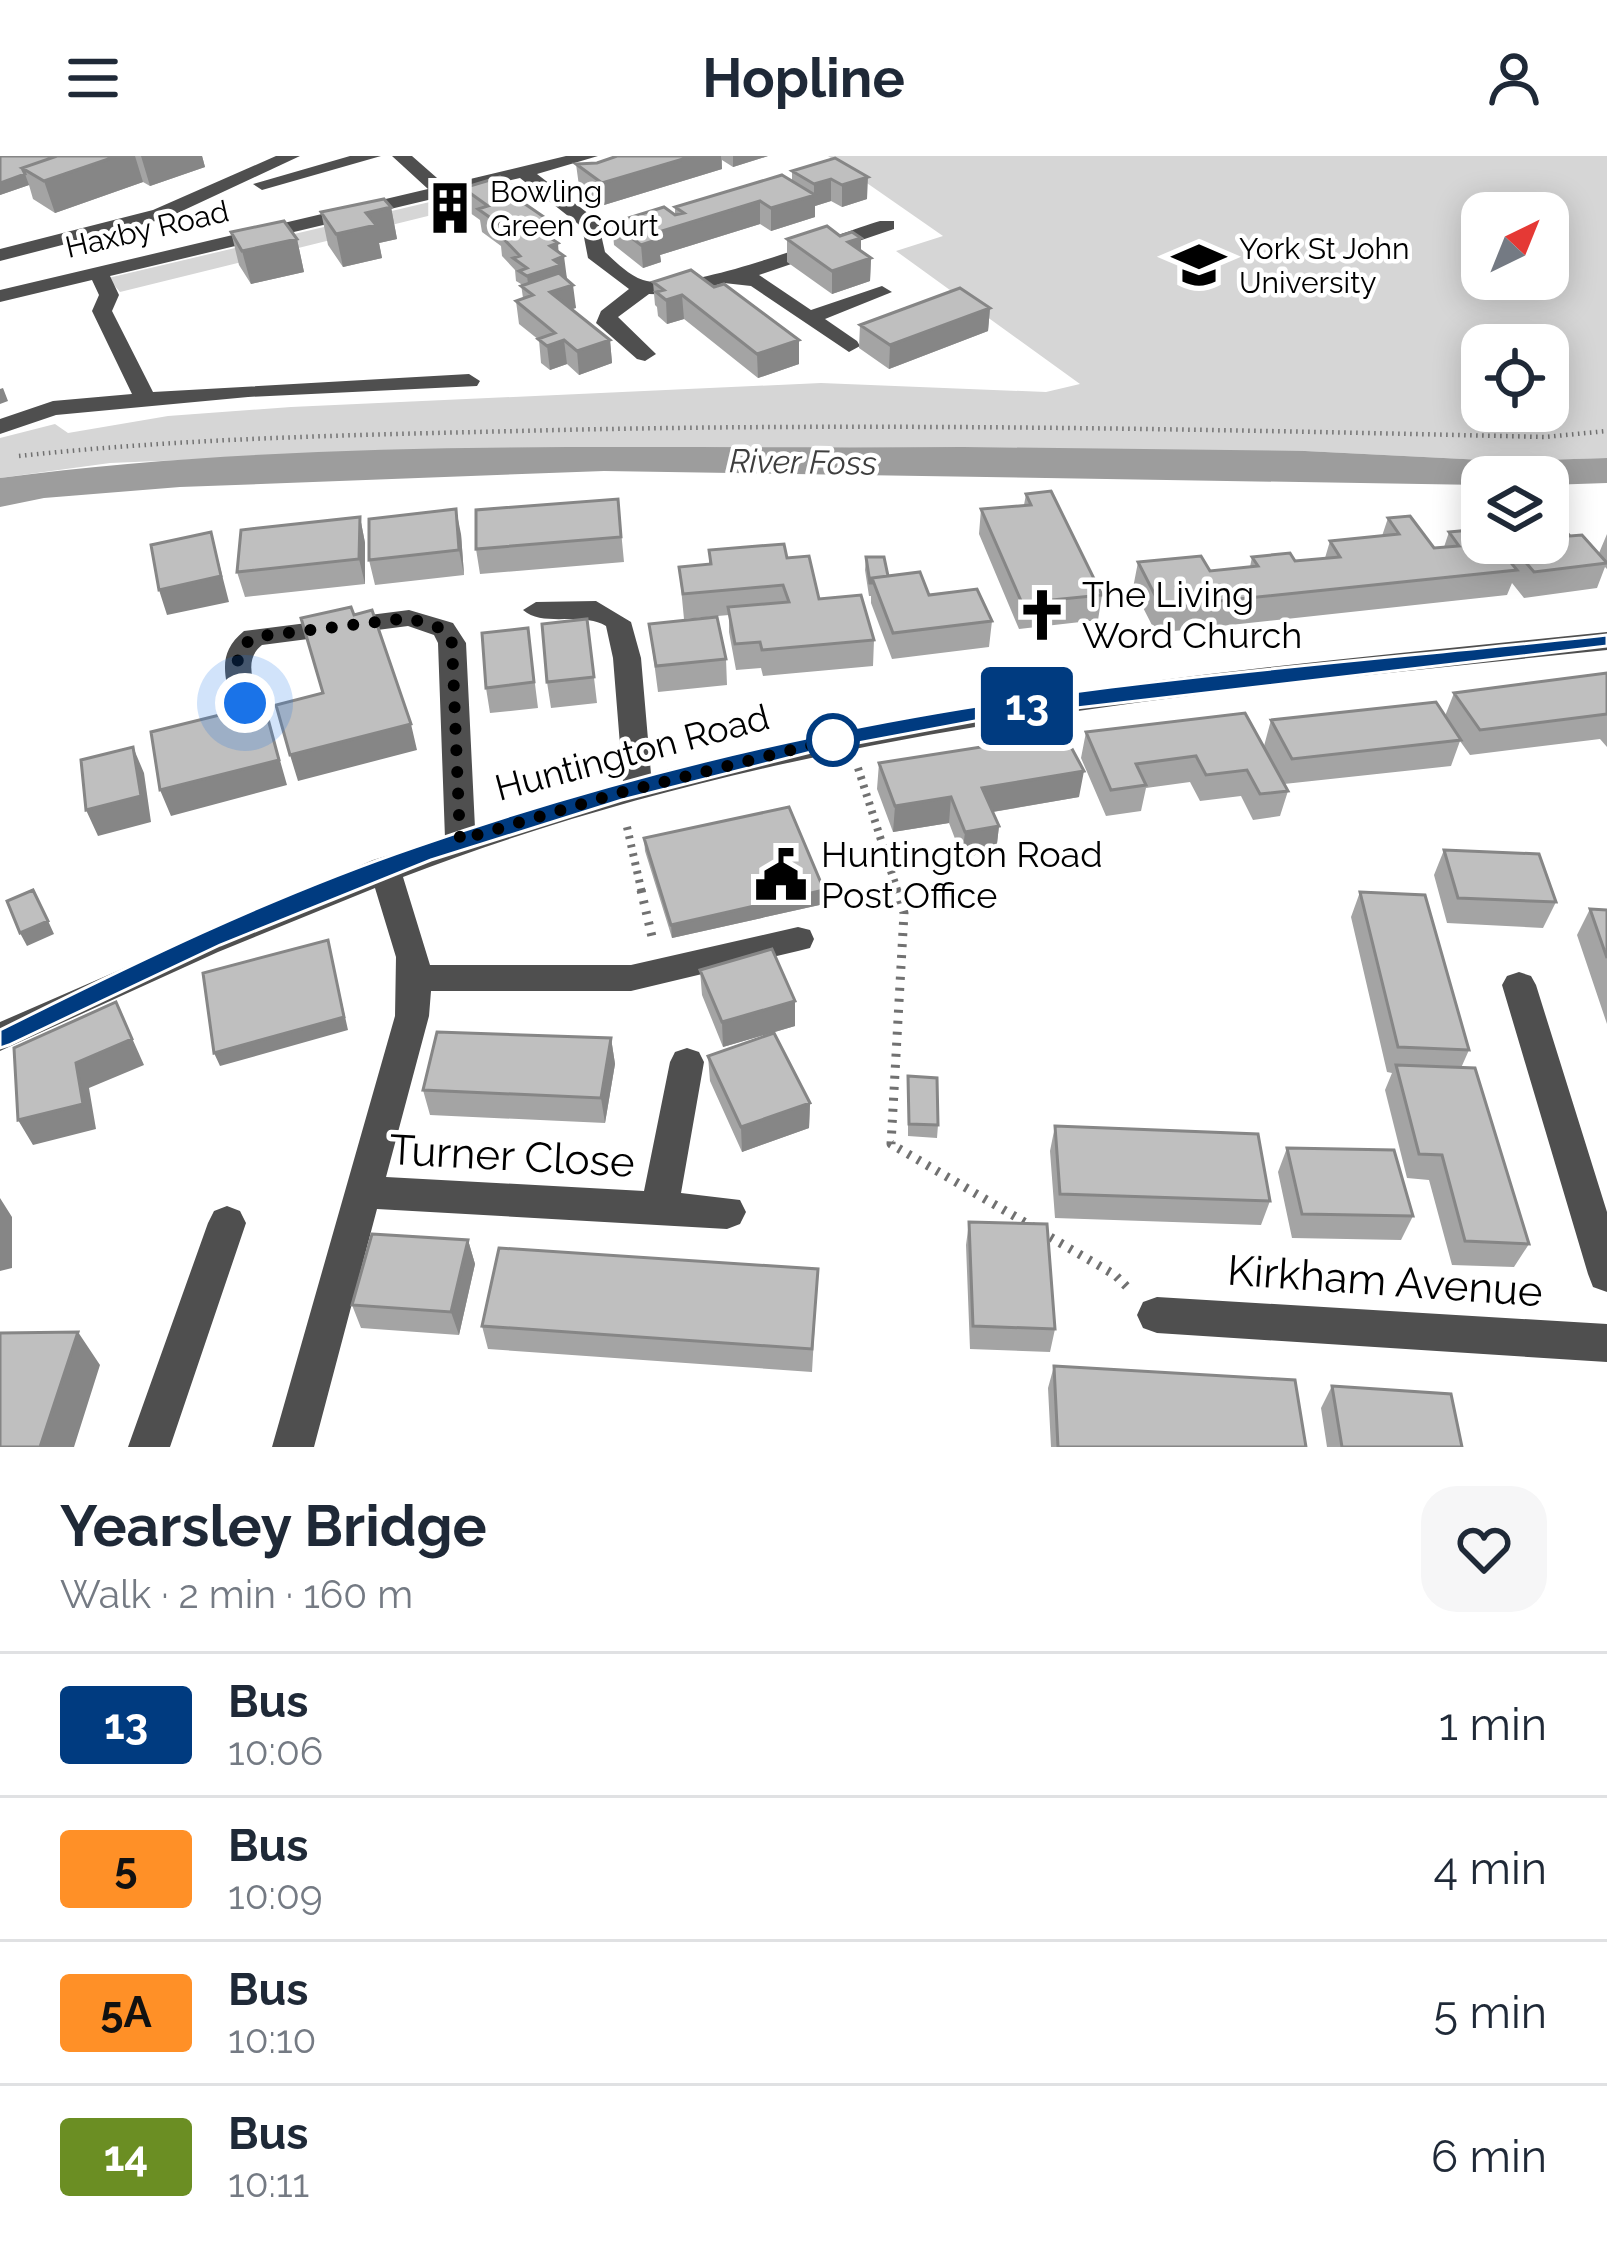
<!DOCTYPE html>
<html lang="en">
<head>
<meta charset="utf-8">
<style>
	body { margin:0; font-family:Raleway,sans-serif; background:#f6f6f7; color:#1f2937; height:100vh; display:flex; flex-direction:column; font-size:45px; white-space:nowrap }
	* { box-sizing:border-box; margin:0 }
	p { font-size:39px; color:#747a83 }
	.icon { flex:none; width:66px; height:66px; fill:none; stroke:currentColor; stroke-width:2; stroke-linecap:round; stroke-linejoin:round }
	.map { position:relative; height:1291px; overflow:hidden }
	.side { display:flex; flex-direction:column; background:#fff; flex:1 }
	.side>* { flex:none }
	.badge { padding:0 24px; border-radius:9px; font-size:42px; line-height:78px }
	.needle { width:78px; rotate:43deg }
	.tools { position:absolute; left:1461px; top:36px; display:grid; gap:24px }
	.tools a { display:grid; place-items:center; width:108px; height:108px; border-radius:24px; background:#fff; box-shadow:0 6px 30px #0003; font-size:60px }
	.you { position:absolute; width:60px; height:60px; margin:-30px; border:9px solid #fff; border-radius:50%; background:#1a73e8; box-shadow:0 0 0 18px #1a73e833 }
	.map>.badge { position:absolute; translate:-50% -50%; box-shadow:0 0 0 6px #fff }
	.round { display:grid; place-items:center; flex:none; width:126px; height:126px; border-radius:36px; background:#f6f6f7 }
	.headline { display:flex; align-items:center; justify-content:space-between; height:204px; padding:0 60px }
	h1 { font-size:57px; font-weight:700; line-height:90px }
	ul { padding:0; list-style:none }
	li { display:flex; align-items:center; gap:36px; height:144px; padding:0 60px; border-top:3px solid #e0e1e3 }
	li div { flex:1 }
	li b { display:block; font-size:45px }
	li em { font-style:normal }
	li .badge { min-width:132px; font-weight:700; text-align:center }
	header { display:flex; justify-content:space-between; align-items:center; height:156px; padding:0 60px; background:#fff; font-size:54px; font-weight:700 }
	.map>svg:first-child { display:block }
</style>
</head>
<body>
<header><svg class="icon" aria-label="menu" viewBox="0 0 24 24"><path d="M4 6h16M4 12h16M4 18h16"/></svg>Hopline<svg class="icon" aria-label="person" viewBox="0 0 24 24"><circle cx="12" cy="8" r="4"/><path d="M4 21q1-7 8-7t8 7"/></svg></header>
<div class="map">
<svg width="1607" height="1291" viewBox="0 0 1607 1291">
	<rect width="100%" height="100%" fill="#fff"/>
	<!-- green -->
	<path fill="#d6d6d6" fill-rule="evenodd" d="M828 0H1607V302L1503 305 1305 295 424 294 110 307 0 322V282L55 268 68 277 168 260 291 251 821 227 1046 236 1080 228 896 95 943 80ZM1482 57H1548V123H1482ZM1482 189H1548V255H1482Z
		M434 45 440 57 120 136 108 122Z"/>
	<!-- water -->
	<path fill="#9d9d9d" d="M963 291 1305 295 1503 305 1607 302V327L1548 329V321H1482V329L604 315 180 331 44 342 0 351V322C318 280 643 294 963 291Z"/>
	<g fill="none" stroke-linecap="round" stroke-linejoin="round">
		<!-- path-far2 -->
		<path stroke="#717171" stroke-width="4.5" stroke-dasharray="1.5 4.5" stroke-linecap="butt" d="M19 300C185 282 351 279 518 275 860 266 1203 273 1545 281L1607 275"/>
		<!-- path-far1 -->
		<path stroke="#717171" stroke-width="8" stroke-dasharray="3 6" stroke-linecap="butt" d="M858 612 898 737
			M627 671 642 737"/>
		<!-- path -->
		<path stroke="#717171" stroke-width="9" stroke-dasharray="3 8" stroke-linecap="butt" d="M641 734 653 785
			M897 734 904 757 891 988 1115 1119 1129 1133"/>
		<!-- minor -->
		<path fill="#4f4f4f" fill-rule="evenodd" d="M276 0H300L167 62 0 105V93L153 54Z
			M350 0H381L262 34 253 28Z
			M392 0H412L445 29 566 0H598L537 18 598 65 605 96C616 106 628 119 643 124 686 139 830 80 880 65H894V73L759 119 811 154 882 130 892 136 825 163 857 185 860 190 849 196 751 130 724 127 680 139 649 138 618 161 656 198 645 205 637 203 596 167 601 155 629 133 588 102 582 71 520 22 110 120 119 139 112 155 153 236 469 218 480 225 477 230 248 241 56 259 0 278V263L53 245 132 238 92 155 99 139 92 124 0 146V134L428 33Z
			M596 445 631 466 641 502 651 618C965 536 1286 509 1607 476V494C1195 537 792 571 403 721L430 809H631L798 771 810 774 814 783 810 792 798 795 631 835H431L429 860 386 1021 644 1035 670 906 675 896 687 892 699 896 704 906 681 1037 740 1044 746 1056 740 1068 727 1073 377 1053 314 1291H272L395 860 396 801 375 732 218 796 0 895V866L373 704 445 682 438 487 434 479 408 470 262 489C243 504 254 526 259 546L245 555 231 546C224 517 218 496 244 475L409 454 453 467 466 487 475 672 623 626 613 502 606 470C580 455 544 472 523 454L536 446Z
			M1519 816 1531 820 1536 829 1607 1056V1136L1593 1131 1588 1118 1502 829 1507 820Z
			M227 1050 240 1055 246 1067 170 1291H128L208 1067 214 1055Z
			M1157 1141 1607 1168V1206L1157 1177 1143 1172 1137 1159 1143 1146Z"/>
	</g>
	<!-- wall -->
	<path fill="#a4a4a4" d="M0 0H202L205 11 150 30 143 26 55 57 33 43 29 29 0 39Z
		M617 0H768L733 11 722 4V13L604 49 579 30 576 8 597 7Z
		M835 2 867 43 842 51 831 45 815 50V61L771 75 760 68 660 99 661 106 643 112 614 89 612 67 675 59V51L792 25V15Z
		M463 32H516L518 43 547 63 549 81 559 96 576 152 571 153 610 184 612 207 579 219 567 208 550 214 541 207 539 184 519 168 516 145 523 142 521 128 516 125 515 114 502 100 501 90 482 76 480 64 466 54Z
		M391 51 397 83 379 87 382 102 343 111 328 89 321 56Z
		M231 76 297 83 304 116 251 128 239 109Z
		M787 83 861 95 871 102 870 125 832 138 787 106Z
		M691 114 799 208 758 222 684 163 667 168 658 160 657 151 655 149 653 126Z
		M990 152 988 175 889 213 859 192 860 169Z
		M1026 338 1102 439 1098 464 1019 473 979 378 981 353 1024 349Z
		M618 343 624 406 480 418 476 393Z
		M360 361 365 387V428L245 441 237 416Z
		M1388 362 1434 392 1444 391 1449 376 1503 396 1505 387H1548L1570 380 1599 397 1607 378V413L1605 411 1597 432 1524 442 1512 427 1507 439 1156 477 1133 432 1138 406 1210 415 1250 411 1252 401 1295 405 1325 402 1330 385 1382 380Z
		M461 378 464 419 375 429 369 404Z
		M709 394 787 402 819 443 874 484 873 510 763 520 761 512 736 514 729 476V459L684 463 679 411 709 408Z
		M866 401 888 420 992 465 989 491 892 503 871 447V440H869L865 414Z
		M587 463 597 547 551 552 547 526Z
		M649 468 726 503 727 529 658 536Z
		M528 472 538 552 490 557 486 532Z
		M1607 517V591L1600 583 1470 599 1460 585 1451 610 1284 628 1288 635 1280 660 1253 664 1241 640 1200 645 1190 626 1146 632 1141 655 1106 660 1081 602 1086 576 1245 557 1284 628 1264 590 1271 564 1445 560 1454 537Z
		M879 607 1079 641 993 656 999 670 996 696 962 701 949 667 893 676 877 633Z
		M644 682 824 748 672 782 645 695Z
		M1444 694 1556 746 1543 772 1447 767 1434 719Z
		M1360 736 1469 894 1461 912 1529 1088 1514 1111 1452 1109 1429 1024 1407 1022 1385 934 1392 917 1387 916 1351 761Z
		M1590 753 1607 754V868L1577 779Z
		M700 814 795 845V870L723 891 702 839Z
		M611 882 615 908 605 967 430 959 423 934Z
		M708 900 810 947 809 972 742 996 710 925Z
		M908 920 938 969 937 982 908 980Z
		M1055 970 1270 1045 1261 1069 1055 1062 1050 995Z
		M1287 992 1413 1060 1401 1084 1292 1082 1278 1016Z
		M969 1066 1055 1173 1050 1196 970 1193 966 1089Z
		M468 1084 475 1108 459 1179 361 1172 352 1149Z
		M818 1113 812 1216 488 1193 482 1170Z
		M1054 1210 1306 1291H1051L1048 1232Z
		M1332 1230 1462 1291H1327L1321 1252Z"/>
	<!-- shaded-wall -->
	<path fill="#868686" d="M117 0H135L143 26 55 57 44 25Z
		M141 0H202L205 11 150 30Z
		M693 0H721L722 13 604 49 602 27Z
		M733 0H768L733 11Z
		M25 18 29 29 0 39V27Z
		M868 21 867 43 842 51V29Z
		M831 23V45L815 50V61L771 75V52L814 39V28Z
		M760 45V68L660 99 661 106 643 112 641 89 652 78Z
		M391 51 397 83 379 87 382 102 343 111 336 78 366 57Z
		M547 63 550 86 531 69Z
		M861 82V105L848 86Z
		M297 83 304 116 251 128 242 95Z
		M558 87 559 102 564 100 567 123 573 129 576 152 552 159 529 135 527 120 550 90Z
		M871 102 870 125 832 138V115Z
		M682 139 684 163 667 168 666 144Z
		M990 152 988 175 889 213 890 189Z
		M564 184 567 208 550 214 547 190Z
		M610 184 612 207 579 219 577 195Z
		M799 184V208L758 222 757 198Z
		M3 232 8 245 0 248V233Z
		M456 353 461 378 464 419 459 394Z
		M360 361 365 387V428L359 403Z
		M211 376 229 446 167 459 159 434Z
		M264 548 287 629 171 660 160 634Z
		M411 568 417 594 298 625 290 599Z
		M133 591 144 617 151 666 98 680 86 654Z
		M1084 615 1079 641 980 658 982 632Z
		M951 641 949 667 893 676 895 650Z
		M999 670 996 696 962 701 965 676Z
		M824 734V748L672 782 671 769Z
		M40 747 54 778 27 790 20 777Z
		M328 784 348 874 220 910 214 897Z
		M795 845V870L723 891 722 866Z
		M116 846 144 909 89 932 96 973 33 989 18 964 76 907Z
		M611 882 615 908 605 967 601 942Z
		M810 947 809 972 742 996 741 971Z
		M0 1042 12 1061V1112L0 1115Z
		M468 1084 475 1108 459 1179 451 1156Z
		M78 1176 100 1209 74 1291H40Z"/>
	<!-- building -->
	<path fill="#bfbfbf" stroke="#868686" stroke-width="3" d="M0 0H57L22 12 25 18 0 27Z
		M57 0H117L44 25 22 12Z
		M617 0H693L602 27 576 8 597 7Z
		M835 2 868 21 842 29 831 23 814 28 792 15Z
		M782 19 815 39 771 52 760 45 652 78 659 83 641 89 612 67 664 51 675 59 684 57 675 51Z
		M500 21 516 32 506 35 547 63 531 69 558 87 550 90 564 100 554 104 561 109 527 120 519 115 527 112 513 102 520 100 499 78 509 75 478 53 488 50 463 32Z
		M384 43 391 51 366 57 376 69 336 78 321 56Z
		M284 65 297 83 242 95 231 76Z
		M827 70 840 80 852 76 861 82 848 86 871 102 832 115 787 83Z
		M691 114 714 131 724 128 799 184 757 198 682 139 666 144 656 136 664 134 653 126Z
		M559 117 573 129 550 136 610 184 577 195 564 184 547 190 538 183 555 177 516 145 533 139 521 130Z
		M960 132 990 152 890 189 860 169Z
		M1051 335 1102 439 1022 447 981 353 1031 349 1026 338Z
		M618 343 621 381 476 393V354Z
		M456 353 459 394 369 404V363Z
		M1410 360 1434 392 1459 390 1449 376 1482 373V387H1495L1517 414 1161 451 1138 406 1201 400 1210 415 1258 410 1252 401 1290 397 1295 405 1340 401 1330 385 1399 378 1388 362Z
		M360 361 359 403 237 416 241 374Z
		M1556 365 1570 380 1582 379 1607 407 1534 416 1509 387H1548V366Z
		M211 376 221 420 159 434 151 389Z
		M784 388 787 402 809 400 819 443 861 439 874 484 762 494 760 486 735 488 728 451 789 446 783 429 683 438 679 411 711 408 709 394Z
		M866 401H884L888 420 872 422V427H870Z
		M920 416 929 439 977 433 992 465 893 477 872 422Z
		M351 451 354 459 372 454 411 568 290 599 276 549 323 537 301 462Z
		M717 461 726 503 656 510 649 468Z
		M587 463 594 521 547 526 542 468Z
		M528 472 534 526 486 532 482 477Z
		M1607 517V558L1480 574 1454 537Z
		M1436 546 1461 584 1292 603 1271 564Z
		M264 548 279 604 160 634 151 576Z
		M1245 557 1288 635 1260 638 1247 614 1206 619 1196 600 1136 608 1146 629 1111 634 1086 576Z
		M1064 578 1084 615 982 632 999 670 965 676 951 641 895 650 879 607Z
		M133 591 141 640 86 654 81 604Z
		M789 651 824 734 671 769 644 682Z
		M1444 694 1539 698 1556 746 1458 742Z
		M33 734 48 765 20 777 7 745Z
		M1360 736 1425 739 1469 894 1398 891Z
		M1590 753 1607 754V802Z
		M328 784 344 861 214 897 203 817Z
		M772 793 795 845 722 866 700 814Z
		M116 846 132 883 76 907 83 948 18 964 14 892Z
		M437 876 611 882 601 942 423 934Z
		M774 877 810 947 741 971 708 900Z
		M1396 909 1475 912 1529 1088 1465 1085 1442 999 1419 998Z
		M908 920 937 922 938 969 909 968Z
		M1055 970 1258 978 1270 1045 1060 1038Z
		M1287 992 1394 994 1413 1060 1302 1058Z
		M969 1066 1047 1068 1055 1173 973 1170Z
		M372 1078 468 1084 451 1156 352 1149Z
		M499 1092 818 1113 812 1193 482 1170Z
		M78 1176 40 1291H0V1177Z
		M1054 1210 1295 1224 1306 1291H1058Z
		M1332 1230 1451 1238 1462 1291H1342Z"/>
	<!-- line -->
	<path fill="#003b80" stroke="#fff" stroke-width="3" d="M1607 479V490L991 562 815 595 622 644 431 704 220 789 9 889 0 892V874C130 809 269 741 415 691 545 646 681 608 816 580 1075 524 1344 508 1607 479Z"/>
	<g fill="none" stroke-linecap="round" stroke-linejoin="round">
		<!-- walk -->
		<path stroke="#000" stroke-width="12" stroke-dasharray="0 21.6" d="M245 547C239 520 228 498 254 481L409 462 443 473 452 487 460 684 619 637 848 580 833 584"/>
	</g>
	<!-- icons -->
	<defs>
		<g id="building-bare" transform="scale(4.14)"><path d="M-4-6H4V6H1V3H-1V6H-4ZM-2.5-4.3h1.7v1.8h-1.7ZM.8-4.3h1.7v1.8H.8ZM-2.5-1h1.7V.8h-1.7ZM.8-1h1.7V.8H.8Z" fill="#000" stroke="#fff" stroke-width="2.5" paint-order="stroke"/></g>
		<g id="university-bare" transform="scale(4.14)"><path d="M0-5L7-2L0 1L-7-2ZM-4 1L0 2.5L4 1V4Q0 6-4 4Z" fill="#000" stroke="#fff" stroke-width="2.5" paint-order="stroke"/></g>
		<g id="church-bare" transform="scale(4.14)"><path d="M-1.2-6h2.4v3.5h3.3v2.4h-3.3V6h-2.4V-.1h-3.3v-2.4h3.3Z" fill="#000" stroke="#fff" stroke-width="2.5" paint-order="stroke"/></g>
		<g id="civic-bare" transform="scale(4.14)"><path d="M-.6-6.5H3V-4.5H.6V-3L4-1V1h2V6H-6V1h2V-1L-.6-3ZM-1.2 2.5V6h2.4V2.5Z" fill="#000" stroke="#fff" stroke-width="2.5" paint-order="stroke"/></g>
	</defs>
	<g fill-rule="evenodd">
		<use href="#building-bare" x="450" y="52"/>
		<use href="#university-bare" x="1199" y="109"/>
		<use href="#church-bare" x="1042" y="459"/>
		<use href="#civic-bare" x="781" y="719"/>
	</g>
	<!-- markers -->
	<circle fill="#fff" stroke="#003b80" stroke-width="6" cx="833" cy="584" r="24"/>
	<g text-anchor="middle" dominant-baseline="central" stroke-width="9" stroke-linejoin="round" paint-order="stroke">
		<!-- far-poi labels -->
		<g font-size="30" fill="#000" stroke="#fff" text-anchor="start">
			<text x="490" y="35">Bowling<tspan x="490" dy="34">Green Court</tspan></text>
			<text x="1239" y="92">York St John<tspan x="1239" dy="34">University</tspan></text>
		</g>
		<!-- far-street labels -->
		<g font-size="30" fill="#000" stroke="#fff">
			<text transform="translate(147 73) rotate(-13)">Haxby Road</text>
		</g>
		<!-- far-water labels -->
		<g font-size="33" font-style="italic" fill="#3e3e3e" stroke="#fff">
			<text transform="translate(803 306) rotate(1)">River Foss</text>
		</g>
		<!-- poi labels -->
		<g font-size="36" fill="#000" stroke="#fff" text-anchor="start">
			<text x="1082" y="438">The Living<tspan x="1082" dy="41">Word Church</tspan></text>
			<text x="821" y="698">Huntington Road<tspan x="821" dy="41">Post Office</tspan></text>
		</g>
		<!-- street labels -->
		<g font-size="36" fill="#000" stroke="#fff">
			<text transform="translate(632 596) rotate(-15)">Huntington Road</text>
		</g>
		<!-- near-street labels -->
		<g font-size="42" fill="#000" stroke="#fff">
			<text transform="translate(512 1000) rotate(3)">Turner Close</text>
			<text transform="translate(1385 1125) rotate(4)">Kirkham Avenue</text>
		</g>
	</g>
</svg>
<div class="tools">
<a><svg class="needle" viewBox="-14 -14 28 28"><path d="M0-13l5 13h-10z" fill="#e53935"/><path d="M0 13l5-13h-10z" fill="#747a83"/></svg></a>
<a><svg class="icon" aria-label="locate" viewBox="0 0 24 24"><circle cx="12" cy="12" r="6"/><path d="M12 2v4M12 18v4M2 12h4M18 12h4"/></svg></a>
<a><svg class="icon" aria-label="layers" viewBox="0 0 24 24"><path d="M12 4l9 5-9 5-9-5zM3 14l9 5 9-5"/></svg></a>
</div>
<div class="you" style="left:245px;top:547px"></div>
<b class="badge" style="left:1027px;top:550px;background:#003b80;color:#fff">13</b>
</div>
<section class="side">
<div class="headline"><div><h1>Yearsley Bridge</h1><p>Walk · 2 min · 160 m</p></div><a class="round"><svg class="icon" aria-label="heart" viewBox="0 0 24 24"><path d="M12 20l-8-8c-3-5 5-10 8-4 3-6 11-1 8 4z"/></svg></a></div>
<ul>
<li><span class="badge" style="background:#003b80;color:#fff">13</span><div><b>Bus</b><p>10:06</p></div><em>1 min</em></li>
<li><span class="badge" style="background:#ff9027;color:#111">5</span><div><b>Bus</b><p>10:09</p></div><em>4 min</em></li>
<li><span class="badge" style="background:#ff9027;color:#111">5A</span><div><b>Bus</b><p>10:10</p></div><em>5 min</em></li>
<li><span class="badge" style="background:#6b8e23;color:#fff">14</span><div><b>Bus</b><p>10:11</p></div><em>6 min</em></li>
</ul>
</section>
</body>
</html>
